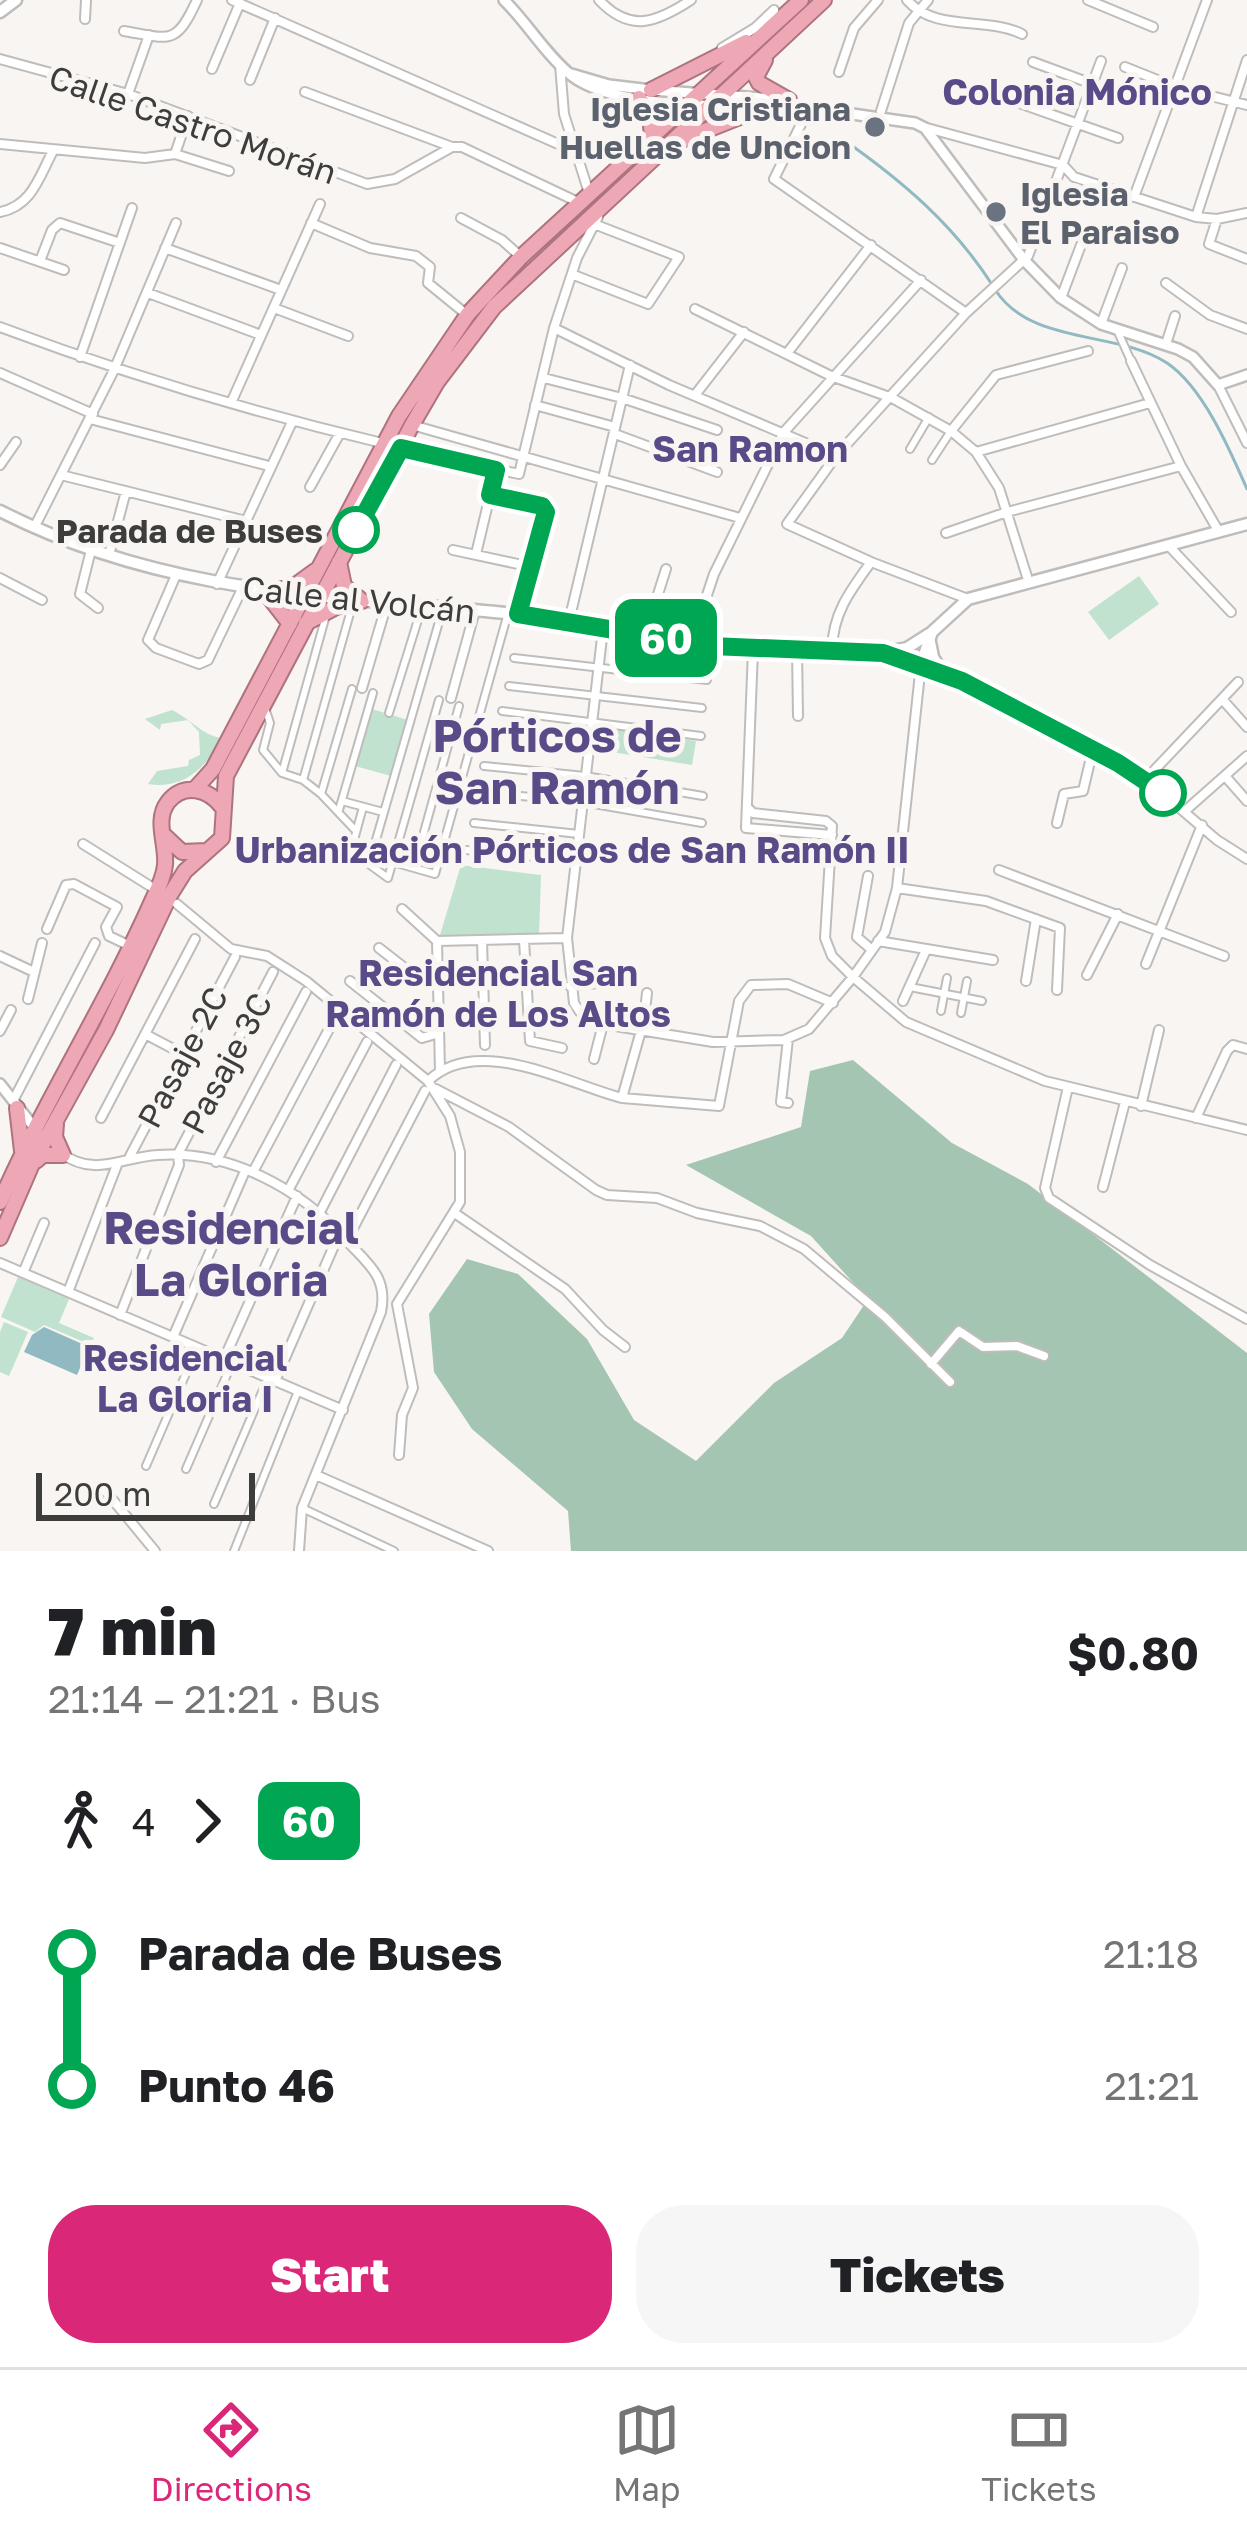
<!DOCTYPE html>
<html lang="en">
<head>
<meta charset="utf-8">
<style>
	body { margin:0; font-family:"Golos Text",sans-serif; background:#f6f6f6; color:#202124; height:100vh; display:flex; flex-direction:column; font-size:45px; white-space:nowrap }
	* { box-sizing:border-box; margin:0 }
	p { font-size:39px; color:#757577 }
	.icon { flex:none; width:66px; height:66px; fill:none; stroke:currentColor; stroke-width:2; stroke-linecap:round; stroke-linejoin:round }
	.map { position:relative; height:1551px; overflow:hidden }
	.sheet { display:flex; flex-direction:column; background:#fff; flex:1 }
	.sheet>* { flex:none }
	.badge { padding:0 24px; border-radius:18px; font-size:42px; line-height:78px }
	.scale { position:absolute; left:36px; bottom:30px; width:219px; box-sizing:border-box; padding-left:12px; border:6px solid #3d3d3c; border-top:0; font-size:33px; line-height:42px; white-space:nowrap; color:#3d3d3c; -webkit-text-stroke:9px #f8f5f3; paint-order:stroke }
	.map>.badge { position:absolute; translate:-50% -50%; box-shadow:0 0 0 6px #fff }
	.legs { display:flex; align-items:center; gap:18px; height:132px; padding:0 48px; font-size:39px }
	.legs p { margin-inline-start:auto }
	.head { display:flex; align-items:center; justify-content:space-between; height:204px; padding:0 48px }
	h1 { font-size:66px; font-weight:800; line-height:90px }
	.primary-button { display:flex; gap:24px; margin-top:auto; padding:24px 48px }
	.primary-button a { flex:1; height:138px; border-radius:48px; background:#db2777; color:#fff; font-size:48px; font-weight:800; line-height:138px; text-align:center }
	.primary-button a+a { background:#f6f6f6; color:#202124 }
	ul { padding:0 48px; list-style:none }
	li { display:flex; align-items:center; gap:42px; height:132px; font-size:45px }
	li i { display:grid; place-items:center; width:18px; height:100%; margin:0 15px; background:currentColor }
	li i::after { content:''; width:30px; height:30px; margin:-15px; border:9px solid; border-radius:50%; background:#fff }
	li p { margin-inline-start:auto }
	li:first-child i { background:linear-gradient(#0000 50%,currentColor 0) }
	li:last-child i { background:linear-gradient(currentColor 50%,#0000 0) }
	.dock { display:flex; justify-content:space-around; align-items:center; height:168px; border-top:3px solid #e0e0e0; background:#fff; font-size:33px; color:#757577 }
	.dock a { display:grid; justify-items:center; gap:6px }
	.dock .active { color:#db2777 }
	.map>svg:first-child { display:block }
</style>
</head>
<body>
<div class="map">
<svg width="1247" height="1551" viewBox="0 0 1247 1551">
	<rect width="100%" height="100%" fill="#f8f5f3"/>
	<!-- green -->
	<path fill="#c0e2ce" d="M1139 576 1159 604 1109 640 1088 612Z
		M372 709 408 720 391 776 355 766Z
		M172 710C191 719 202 735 221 738V742C204 769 182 790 148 784L157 771 188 766 189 760 200 755 199 732 188 720 161 724 160 730 145 719Z
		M609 727 696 741 692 765 606 751Z
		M461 865 541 875 539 936 440 935Z
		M18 1277 69 1299 59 1323 94 1338 91 1345 44 1325 35 1332 1 1317Z
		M4 1322 28 1332 9 1376 0 1372V1332Z"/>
	<!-- forest -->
	<path fill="#a3c5b1" d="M853 1060 952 1143 1028 1184 1247 1353V1551H571L568 1511 472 1429 434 1372 429 1314 467 1259 518 1274 587 1339 634 1420 696 1461 774 1383 842 1338 868 1299 811 1236 686 1165 801 1127 810 1071Z"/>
	<!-- water -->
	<path fill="#90b9c1" d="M44 1327 89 1347 77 1375 24 1352 32 1335Z"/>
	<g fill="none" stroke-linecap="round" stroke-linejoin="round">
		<!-- stream -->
		<path stroke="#90b9c1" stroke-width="3" d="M844 140C902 181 952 223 991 283
			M996 291C1033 346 1117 330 1167 363 1203 387 1230 450 1247 489"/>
		<!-- pedestrian casing -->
		<g stroke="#bfbdbb" stroke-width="10">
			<path id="pedestrian" d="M1118 332 1131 361
				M910 449 929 417
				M932 460 951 431
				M514 658 707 680
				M509 686 702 708
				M265 708 270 723 263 750 282 773 303 780 321 794 356 831
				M502 711 701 736
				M389 713 422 607
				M484 766 585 776 703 796
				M282 773 325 619
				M303 780 351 610
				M480 792 583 802 702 823
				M321 794 352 689
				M342 801 383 812
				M363 807 351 851 388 878 439 700
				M339 810 373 693
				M474 823 579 834
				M466 850 576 861
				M393 862 435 874 508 613
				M369 864 443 608
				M414 868 459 706
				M910 987 982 1001
				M941 1011 947 978
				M961 1013 967 981
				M146 1466 197 1348
				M186 1469 232 1363
				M214 1504 268 1378
				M302 1508 394 1551
				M234 1551 298 1391"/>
		</g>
		<!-- minor casing -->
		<g stroke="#bfbdbb" stroke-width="12">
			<path id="minor" d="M232 0 574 151
				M599 0C630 33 656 23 691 0
				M907 0C936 33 986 16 1022 34
				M1088 0 1153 27
				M85 19 86 0
				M124 31C170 39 176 46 197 0
				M722 48 755 28 774 10
				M0 59 128 94 367 184 395 179 452 147
				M1033 62 1130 98
				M560 65 564 114 589 193
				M1125 67 1175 87 1247 105
				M212 69 240 3
				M839 72 854 28 878 0
				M250 80 275 18
				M305 92 452 147H462L580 203
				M128 94 149 35
				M1002 97 1118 138
				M809 108 774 179 966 313
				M881 111 909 23 928 0
				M927 128 1063 165 1074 177 1196 217 1217 219 1247 213
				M0 144 145 158 175 154 229 171
				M175 154 188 116
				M1134 197 1207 0
				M0 212C32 206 39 177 53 151
				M1196 217 1247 60
				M461 218 502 240 520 256
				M1217 219 1209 244 1247 259
				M311 223 370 248 416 256 430 267 428 283 466 314
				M0 248 64 270
				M165 248 281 290
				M40 261 52 230 60 223 120 243
				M574 275 648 304 679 257 594 224
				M1166 283 1210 315 1247 329
				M148 293 261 335
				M1061 298 1081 245
				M274 308 348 336
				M695 309 831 376 892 398 951 431 976 452 999 488 1029 583
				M1101 324 1122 268
				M0 327C125 374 252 412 382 443
				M554 328 669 385 836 456
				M1166 344 1175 316
				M788 352 871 245
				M80 357 132 208
				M1131 361 1181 466 1219 532
				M0 373 93 414
				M544 378 622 398 717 430
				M1218 385 1247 443
				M695 395 744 332
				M231 403 320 204
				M535 405 615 427
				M90 419 269 466
				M412 425 740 518
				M951 431 996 375 1088 351
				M615 434 717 472
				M401 448 519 474 554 328 577 258 598 217
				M976 452 1150 403
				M0 465 16 442
				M61 475 246 521
				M310 487 340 433
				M490 495 545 509 518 614
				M35 526 114 370 176 223
				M946 533 1007 512 1181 466
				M239 535 314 540
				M1168 545 1231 612
				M91 550 80 594 98 608
				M453 550 532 567
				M476 554 496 470
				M109 555 126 491
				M176 575 148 640 156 648 199 664 208 660 242 589
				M0 578 42 600
				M217 584 292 422
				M968 599 871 562 787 524 836 456 966 313 1028 256 1101 61
				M569 621 630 365
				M603 629 567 938 574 1003 580 1012 603 1024 713 1042 784 1040 809 1029 853 977 885 932 897 888 921 664 1141 775 1217 840 1247 859
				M645 635 666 569
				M691 643 714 574 784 432 921 280
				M832 649C833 613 850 591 871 562
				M753 650 746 828 832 835
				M797 650 798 716
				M362 688 387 603
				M451 698 475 611
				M1222 699 1247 727
				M1225 776 1247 801
				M1146 779 1238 682
				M749 809 753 813 826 821 832 826 825 938 832 956 853 977 906 1022 1045 1081 1247 1130
				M1186 810 1247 756
				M1057 823 1064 794 1083 791 1093 749
				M83 844 150 886
				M999 870 1224 956
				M868 876 857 937 872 950
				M897 888 986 901 1060 928 1057 990
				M177 904 231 949 267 956 306 981 428 1081 450 1116 460 1152V1202L397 1304 413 1388 402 1415 399 1455
				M402 909 437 941 567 938
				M47 929 66 885 74 884 117 907 106 927 109 936 130 946
				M482 940 485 1045
				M524 940 530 1041 562 1048
				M437 941 440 1071
				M878 941 993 960
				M379 948 420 980H438
				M0 956 34 972
				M1146 964 1202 825
				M1087 975 1118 914
				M350 981 422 1038 439 1033
				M1026 981 1036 919
				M570 986 606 982
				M28 999 42 943
				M903 1001 926 950
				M0 1031 11 1010
				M145 1034 183 1054
				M594 1059 603 1024
				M428 1081C477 1033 568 1084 622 1098L644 1020 647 993
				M1068 1087 1045 1188 1049 1198 1150 1265 1247 1319
				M436 1089 509 1127 596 1190 607 1195 657 1198 697 1213 760 1226 804 1249 885 1317 950 1382
				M622 1098 719 1106 739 1001 751 985 788 984 833 1003
				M13 1101 95 943
				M788 1103 781 1102 788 1039
				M1141 1106 1159 1030
				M101 1118 195 939
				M1196 1118 1227 1051 1233 1045 1247 1049
				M61 1153C95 1178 121 1157 158 1155 230 1150 301 1189 347 1241 369 1265 388 1277 381 1312L302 1508 299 1551
				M130 1156 235 957
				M216 1162 306 992
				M253 1172 336 1016
				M1103 1187 1125 1102
				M289 1189 367 1042
				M319 1214 396 1065
				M456 1214 565 1289 603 1330 625 1347
				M347 1240 425 1091
				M0 1263 343 1410
				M23 1273 44 1223
				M68 1292 117 1165
				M120 1315 179 1165 178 1154 273 972
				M173 1337 245 1171
				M224 1359 297 1196
				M931 1364 959 1331 983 1347 1017 1346 1044 1356
				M275 1381 340 1232
				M316 1475 488 1551
				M103 1488 155 1551"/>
		</g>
		<!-- tertiary casing -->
		<g stroke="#bfbdbb" stroke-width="14">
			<path id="tertiary" d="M504 0C528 24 546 55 572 76 618 111 732 104 790 109L796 106
				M568 73 609 85 651 90 789 100 796 106 915 123 925 128 1024 260 1061 298 1101 324 1178 349 1193 357 1218 385 1247 375
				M0 1084 37 1131"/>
		</g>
		<!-- secondary casing -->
		<g stroke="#bfbdbb" stroke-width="15">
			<path id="secondary" d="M0 12 16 0
				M0 511C167 596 334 596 515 614 582 621 647 639 713 647 784 655 852 644 921 664L932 632 968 599 1247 524
				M930 642 933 657 942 672
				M887 652 907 648 929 634"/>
		</g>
		<!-- trunk casing -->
		<g stroke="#ad747e" stroke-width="18">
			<path id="trunk" d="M765 60 756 77 759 83 789 100
				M651 90 746 42
				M639 98 650 116 652 136
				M667 146 765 107
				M339 562 344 586 362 601
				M265 592 293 587 315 571
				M265 592 290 624
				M306 623 336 607 362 601
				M194 790 213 769 399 416 468 314 521 257 801 0
				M165 836 182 852 206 851
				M17 1108 22 1151
				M36 1161 43 1155H63L55 1137 56 1124
				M0 1202C46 1098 107 1003 153 899 158 889 164 876 165 865 167 844 154 820 168 802 184 782 209 789 222 807
				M0 1238 32 1164 106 1030 170 895 185 871 222 838 226 776 412 425 437 382 494 307 824 0"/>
		</g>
		<!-- pedestrian -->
		<use href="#pedestrian" stroke="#fff" stroke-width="6"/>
		<!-- minor -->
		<use href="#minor" stroke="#fff" stroke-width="8"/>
		<!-- tertiary -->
		<use href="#tertiary" stroke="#fff" stroke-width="9"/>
		<!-- secondary -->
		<use href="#secondary" stroke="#fff" stroke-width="10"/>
		<!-- trunk -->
		<use href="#trunk" stroke="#eea7b4" stroke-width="14"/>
	</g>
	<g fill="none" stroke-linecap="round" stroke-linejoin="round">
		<!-- line-1 casing -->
		<g stroke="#fff" stroke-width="27">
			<path id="line-1" d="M356 530 401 448 496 470 490 495 542 506 546 512 518 614 711 646 883 653 962 681 1118 763 1163 793"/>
		</g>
		<!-- line-1 -->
		<use href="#line-1" stroke="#00a651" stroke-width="18"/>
	</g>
	<!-- markers -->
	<g fill="#6b7280" stroke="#f8f5f3" stroke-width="4.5">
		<circle cx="875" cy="127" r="12"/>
		<circle cx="996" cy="212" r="12"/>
	</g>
	<g fill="#fff" stroke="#00a651" stroke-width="6">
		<circle cx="356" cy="530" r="21"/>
		<circle cx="1163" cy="793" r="21"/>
	</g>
	<g text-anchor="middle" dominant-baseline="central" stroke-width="10" stroke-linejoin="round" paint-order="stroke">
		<!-- worship labels -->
		<g font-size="33" font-weight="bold" fill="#5b616d" stroke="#f8f5f3" text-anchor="end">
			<text x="851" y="108">Iglesia Cristiana<tspan x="851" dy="38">Huellas de Uncion</tspan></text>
			<text x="1020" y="193" text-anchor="start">Iglesia<tspan x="1020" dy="38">El Paraiso</tspan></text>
		</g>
		<!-- street labels -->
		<g font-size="33" fill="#3d3d3c" stroke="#f8f5f3">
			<text transform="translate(193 124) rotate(19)">Calle Castro Morán</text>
			<text transform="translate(359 599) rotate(6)">Calle al Volcán</text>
			<text transform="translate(182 1057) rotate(-62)">Pasaje 2C</text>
			<text transform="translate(226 1063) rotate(-62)">Pasaje 3C</text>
		</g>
		<!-- stop labels -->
		<g font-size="33" font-weight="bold" fill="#3d3d3c" stroke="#f8f5f3" text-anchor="end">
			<text x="323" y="530">Parada de Buses</text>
		</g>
		<!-- neighbourhood labels -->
		<g font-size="36" font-weight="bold" fill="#594a88" stroke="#f8f5f3">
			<text x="1077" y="91">Colonia Mónico</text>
			<text x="750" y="448">San Ramon</text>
			<text x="572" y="849">Urbanización Pórticos de San Ramón II</text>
			<text x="498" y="972">Residencial San<tspan x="498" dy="41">Ramón de Los Altos</tspan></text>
			<text x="185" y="1357">Residencial<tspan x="185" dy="41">La Gloria I</tspan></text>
		</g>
		<!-- district labels -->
		<g font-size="45" font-weight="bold" fill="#594a88" stroke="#f8f5f3">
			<text x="557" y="735">Pórticos de<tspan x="557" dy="52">San Ramón</tspan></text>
			<text x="231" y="1227">Residencial<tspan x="231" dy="52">La Gloria</tspan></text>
		</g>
	</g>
</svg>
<div class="scale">200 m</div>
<b class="badge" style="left:666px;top:638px;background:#00a651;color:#fff">60</b>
</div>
<section class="sheet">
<div class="head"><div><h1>7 min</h1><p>21:14 – 21:21 · Bus</p></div><b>$0.80</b></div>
<div class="legs"><svg class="icon" aria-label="walk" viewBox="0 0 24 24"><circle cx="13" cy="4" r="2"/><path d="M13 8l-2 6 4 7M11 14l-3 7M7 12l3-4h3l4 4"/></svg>4<svg class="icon" aria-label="forward" viewBox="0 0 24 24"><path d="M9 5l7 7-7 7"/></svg><b class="badge" style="background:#00a651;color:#fff">60</b></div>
<ul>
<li><i style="color:#00a651"></i><b>Parada de Buses</b><p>21:18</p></li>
<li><i style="color:#00a651"></i><b>Punto 46</b><p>21:21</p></li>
</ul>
<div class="primary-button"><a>Start</a><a>Tickets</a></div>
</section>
<nav class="dock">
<a class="active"><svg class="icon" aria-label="directions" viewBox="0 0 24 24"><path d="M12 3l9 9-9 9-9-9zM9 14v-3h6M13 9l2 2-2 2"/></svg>Directions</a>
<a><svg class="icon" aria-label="map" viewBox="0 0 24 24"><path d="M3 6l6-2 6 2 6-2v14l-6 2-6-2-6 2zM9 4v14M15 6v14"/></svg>Map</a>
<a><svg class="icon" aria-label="tickets" viewBox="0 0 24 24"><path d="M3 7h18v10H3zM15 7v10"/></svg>Tickets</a>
</nav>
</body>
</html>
